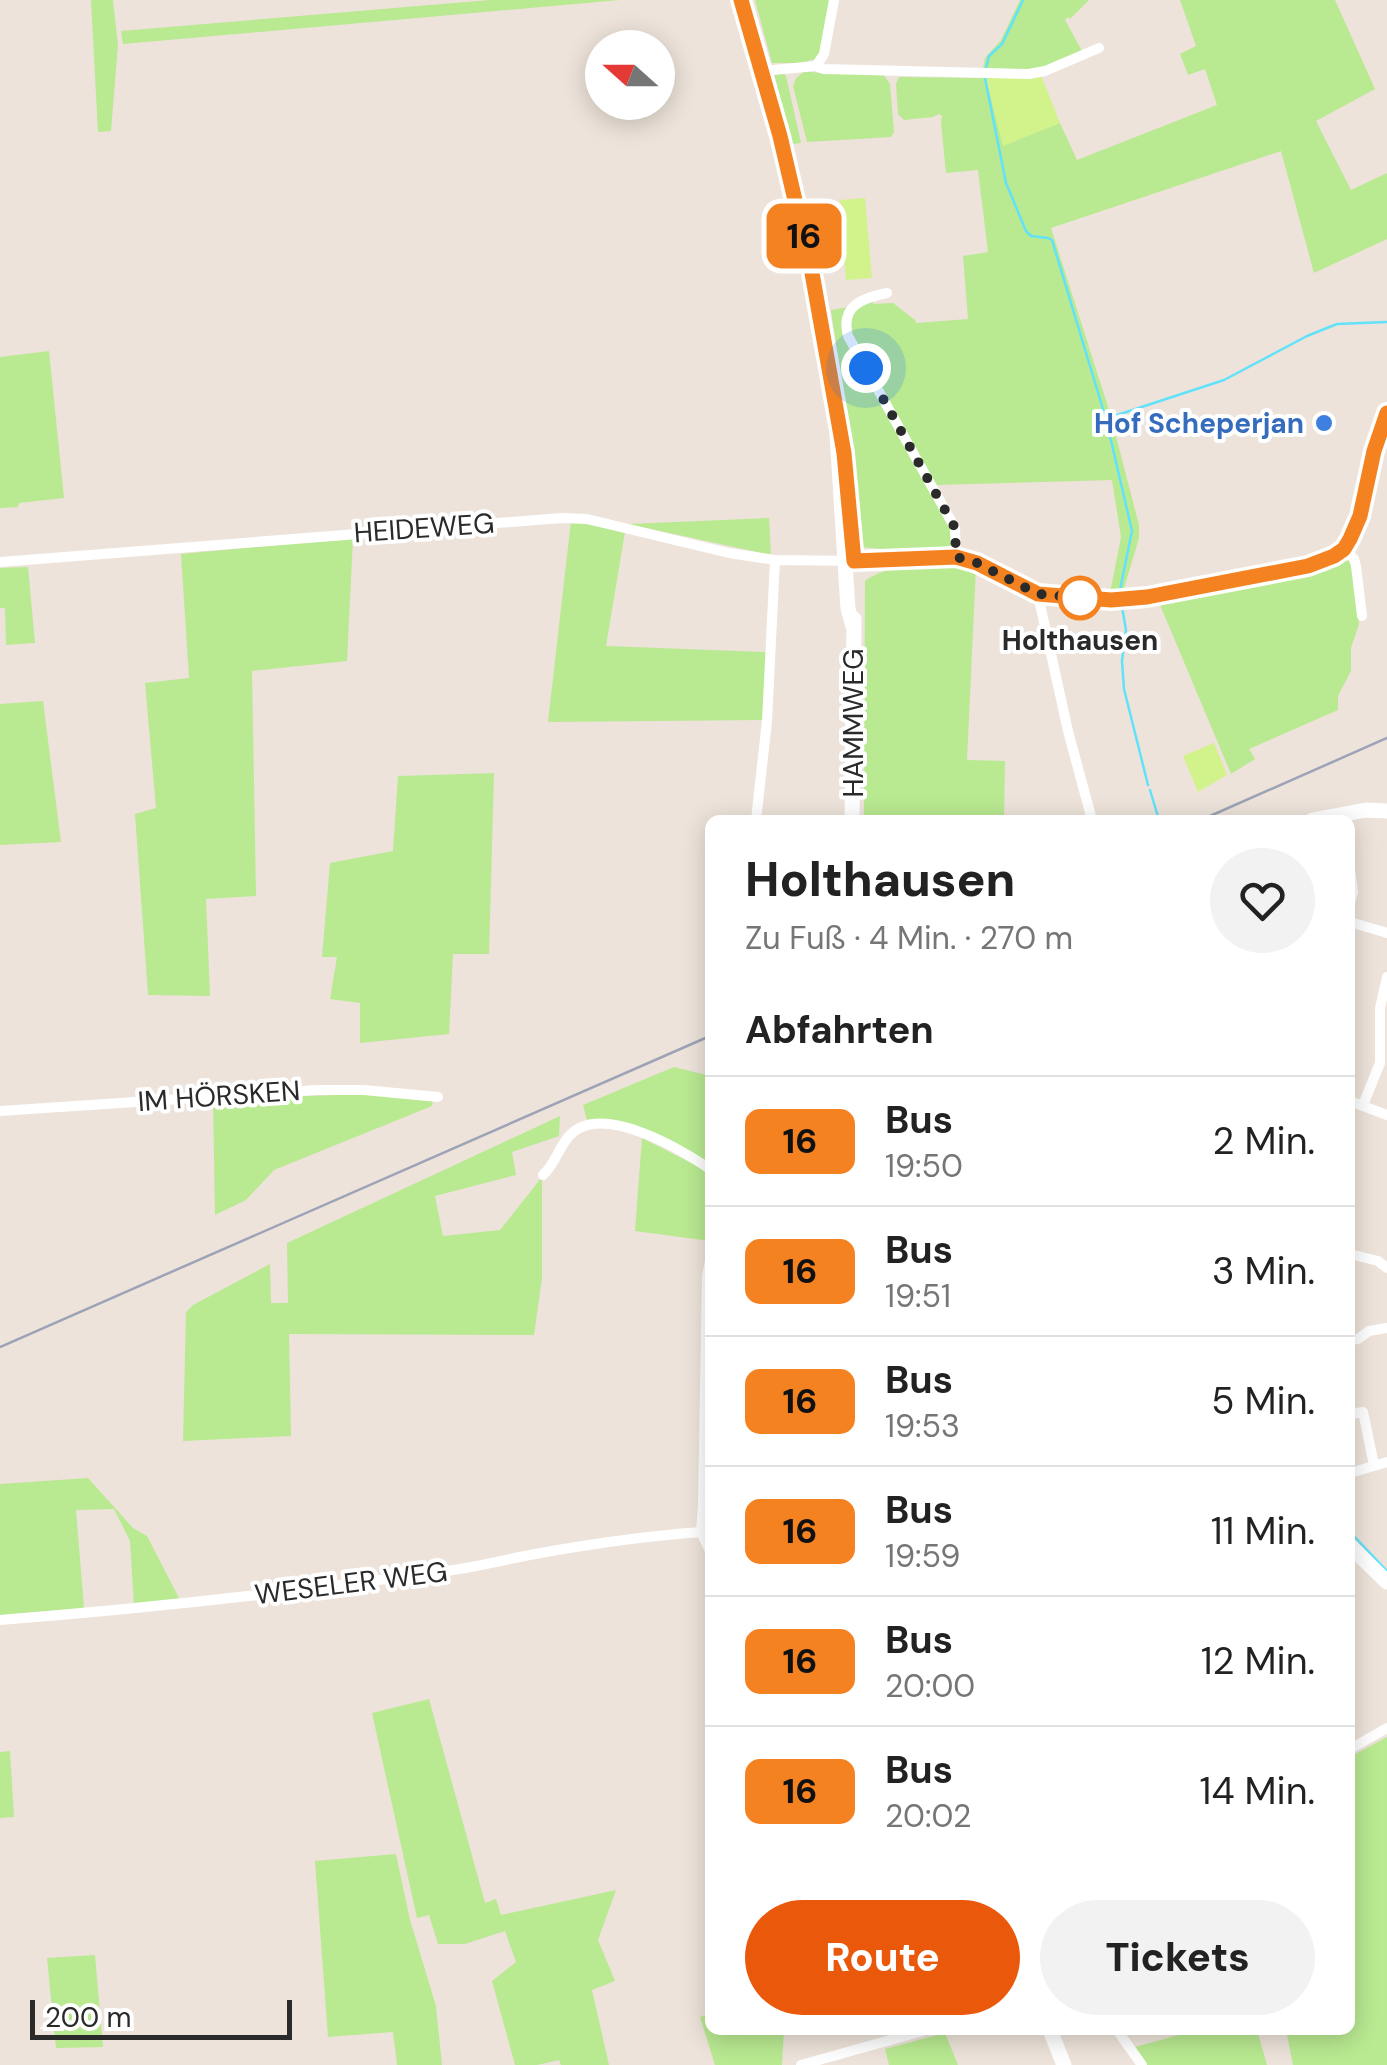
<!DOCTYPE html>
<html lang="de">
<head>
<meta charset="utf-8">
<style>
	body { margin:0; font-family:"DM Sans",sans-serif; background:#f2f2f2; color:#222; height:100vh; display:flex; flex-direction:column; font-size:38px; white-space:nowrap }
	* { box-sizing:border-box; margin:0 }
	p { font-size:32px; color:#767676 }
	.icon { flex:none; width:55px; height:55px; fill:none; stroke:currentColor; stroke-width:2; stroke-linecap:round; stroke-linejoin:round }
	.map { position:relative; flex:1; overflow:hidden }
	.details { position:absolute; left:705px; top:815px; width:650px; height:1220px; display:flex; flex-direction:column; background:#fff; border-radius:15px; box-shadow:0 5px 25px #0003 }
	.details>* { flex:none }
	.badge { padding:0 20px; border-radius:15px; font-size:35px; line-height:65px }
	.needle { width:65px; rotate:291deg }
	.buttons { position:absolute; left:585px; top:30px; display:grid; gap:20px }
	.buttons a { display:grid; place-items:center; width:90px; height:90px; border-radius:50%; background:#fff; box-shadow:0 5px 25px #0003; font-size:50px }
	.scale { position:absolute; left:30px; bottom:25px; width:262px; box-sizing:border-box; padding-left:10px; border:5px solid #2a2a2a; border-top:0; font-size:28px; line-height:35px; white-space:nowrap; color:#2a2a2a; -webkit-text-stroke:8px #fff; paint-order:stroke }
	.you { position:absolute; width:50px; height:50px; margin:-25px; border:8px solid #fff; border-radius:50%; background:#1a73e8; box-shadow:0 0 0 15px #1a73e833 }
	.map>.badge { position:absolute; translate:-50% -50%; box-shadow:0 0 0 5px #fff }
	h2 { padding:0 40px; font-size:38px; line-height:90px }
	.round { display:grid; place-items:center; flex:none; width:105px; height:105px; border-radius:52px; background:#f2f2f2 }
	.summary { display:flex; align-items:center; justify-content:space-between; height:170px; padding:0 40px }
	h1 { font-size:48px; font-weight:800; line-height:75px }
	.cta { display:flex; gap:20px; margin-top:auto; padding:20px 40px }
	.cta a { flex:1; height:115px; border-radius:60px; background:#ea580c; color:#fff; font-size:40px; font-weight:800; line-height:115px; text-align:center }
	.cta a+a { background:#f2f2f2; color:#222 }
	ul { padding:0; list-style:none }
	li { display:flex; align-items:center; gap:30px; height:130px; padding:0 40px; border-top:2px solid #e0e0e0 }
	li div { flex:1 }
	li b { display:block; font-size:38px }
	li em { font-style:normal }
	li .badge { min-width:110px; font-weight:700; text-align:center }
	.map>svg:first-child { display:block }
</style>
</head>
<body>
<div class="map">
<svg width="1387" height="2065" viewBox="0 0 1387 2065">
	<rect width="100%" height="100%" fill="#ede3da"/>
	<!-- green -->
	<path fill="#b9e991" d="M91 0H113L118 45 111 131 98 132Z
		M490 0H620L123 44 121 31Z
		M755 0H830L819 58 800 63H772Z
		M1020 0H1089L1070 19 1068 17 1065 20 1082 51 1037 71 983 69 985 58 1001 40Z
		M1180 0H1335L1375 89 1316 121 1351 190 1387 173V239L1314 273 1281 151 1051 228 1110 413 1139 525V538L1123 592 1110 593 1121 537 1112 480 935 485 850 333 853 313 872 299 873 304 893 303 915 320 916 323 968 319 963 256 988 252 978 170 946 173 941 123 942 116 939 114 933 117 904 120 898 114 896 84 899 77 986 78 1003 145 1060 123 1077 160 1217 105 1205 69 1188 75 1180 54 1196 46Z
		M805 71 826 74H883L890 84 894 132 891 137 807 142 793 86 796 78Z
		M774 74H784L786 76 801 143 792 144Z
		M850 307 842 321 952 531 953 545C933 558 885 549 861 547L857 495 831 310Z
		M49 351 64 498 19 503 18 507 0 508V357Z
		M769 518 771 555 628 524Z
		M571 521 625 532 606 646 767 652 763 720 548 722Z
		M353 538 347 661 252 671 256 896 206 899 210 996 148 995 135 814 156 808 145 683 189 678 181 554Z
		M1341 558 1351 562 1353 567 1359 624 1351 648V671L1338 696V710L1249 749 1255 759 1231 774 1158 600 1310 571 1323 567Z
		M950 565 970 569 974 566 976 567 967 760 1005 761 1004 820H864L865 581C887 564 923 567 950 565Z
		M28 567 35 643 6 645 5 608H0V568Z
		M43 701 61 842 0 845V704Z
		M494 773 489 954H453L449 1034 360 1043V1003L330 999 337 957H322L330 863 393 851 398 776Z
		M674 1067 710 1076V1165L601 1119 587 1120 583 1105Z
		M361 1094 433 1100 432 1106 274 1170 246 1200 215 1215 213 1100Z
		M560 1116 559 1136 512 1152 516 1175 435 1196 443 1236 500 1230 542 1177V1278L534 1335 289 1334 291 1436 183 1441 186 1312 193 1305 270 1264 271 1303H288L287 1243Z
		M642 1138 697 1166 710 1175V1241L635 1231Z
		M88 1478 133 1528 147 1536 180 1600 134 1607 130 1541 114 1509 76 1510 84 1608 0 1615V1484Z
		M429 1699 485 1903 496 1899 501 1915 616 1890 598 1940 615 1981 592 1990 609 2065H561L559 2060 537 2065H515L492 1981 516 1962 505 1931 465 1944H438L429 1915 417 1918 372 1713Z
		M1387 1737V2065H1293L1286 2030H1350V1757Z
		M10 1751 14 1817 0 1818V1752Z
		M396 1854 410 1920 436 2006 442 2065H397L393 2032 328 2037 315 1861Z
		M95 1955 103 2047 56 2048 47 1958Z
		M710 2014V2030H784L782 2065H715L700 2017Z
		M1197 2030H1257L1267 2065H1147L1135 2047Z
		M945 2033 958 2065H889L885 2049Z"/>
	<!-- pitch -->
	<path fill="#d2f28b" d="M1041 75 1060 123 1003 146 986 78Z
		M865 198 872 278 846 280 840 200Z
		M1214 743 1227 775 1198 792 1183 756Z"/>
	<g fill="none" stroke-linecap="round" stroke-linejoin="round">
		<!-- stream -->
		<path stroke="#62e2fa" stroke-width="2.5" d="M986 68 989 56 1002 44 1023 0
			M985 78 1006 183 1026 231 1031 236 1048 238 1052 240 1106 419 1132 531 1120 590
			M1108 418 1224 380 1307 336 1337 324 1387 322
			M1122 607 1126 630 1122 661 1124 689 1148 785
			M1150 790 1159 820
			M1350 1532 1387 1571"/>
		<!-- street -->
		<path stroke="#fff" stroke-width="10" d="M816 66 824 54 834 0
			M762 71 816 66 824 69 1029 74 1045 71 1099 48
			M887 293C862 298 840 306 848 336L955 528 956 557
			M1344 549 1354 559 1356 566 1362 616
			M0 562 562 518 587 519 729 553 775 560 860 561 956 557 977 563 1038 595 1111 600 1147 597 1308 566 1322 562 1344 549 1356 528 1374 451 1387 413
			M1038 595 1068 731 1092 820
			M756 820 767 721 775 560
			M1350 869 1353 892 1350 903
			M1350 922 1387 933
			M1350 1101 1387 1115
			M1363 1105 1380 1063V1008L1387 977
			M0 1111 316 1090H364L438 1097
			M543 1175C555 1164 559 1147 570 1135 602 1102 680 1149 710 1169
			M1350 1254 1378 1261 1387 1268
			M1350 1340 1358 1339 1369 1331 1387 1328
			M1350 1414 1363 1412 1374 1465
			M1350 1473 1387 1462
			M701 1532 710 1551
			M0 1620C152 1608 303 1591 453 1570 481 1566 508 1559 535 1554 590 1544 646 1536 701 1532L703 1505 707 1276 710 1261
			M1350 1749 1387 1728
			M1117 2030 1142 2065
			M801 2065 926 2030"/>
		<!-- secondary -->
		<path stroke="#fff" stroke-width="15" d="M741 0 796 199 823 335 836 418 848 609 853 626
			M852 820 854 619
			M1312 820 1366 810 1387 811
			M1350 1546 1387 1582
			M1050 2030 1064 2065"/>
		<!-- rail -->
		<path stroke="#9ca3b6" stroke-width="2.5" d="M1201 820 1387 738
			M0 1347 710 1036"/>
	</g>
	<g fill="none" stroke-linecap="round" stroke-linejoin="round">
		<!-- line casing -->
		<g stroke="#fff" stroke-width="22">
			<path id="line" d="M741 0 780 136 812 273 844 453 854 561 956 557 977 563 1038 594 1111 600 1147 597 1308 566 1334 556 1344 549 1350 539 1360 516 1374 451 1387 413"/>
		</g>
		<!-- line -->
		<use href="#line" stroke="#f58220" stroke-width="15"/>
		<!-- walk -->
		<path stroke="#2a2a2a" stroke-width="10" stroke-dasharray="0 18" d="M866 368 955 528 956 557 977 563 1038 594 1082 598H1080"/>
	</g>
	<!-- markers -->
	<circle fill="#3f7fe0" stroke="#fff" stroke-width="4" cx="1324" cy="423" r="10"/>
	<circle fill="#fff" stroke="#f58220" stroke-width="5" cx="1080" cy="598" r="20"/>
	<g text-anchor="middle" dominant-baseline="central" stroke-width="8" stroke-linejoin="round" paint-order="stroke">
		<!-- shop labels -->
		<g font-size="28" font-weight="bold" fill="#366cbe" stroke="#fff" text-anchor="end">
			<text x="1304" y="423">Hof Scheperjan</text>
		</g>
		<!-- street labels -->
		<g font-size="28" fill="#2a2a2a" stroke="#fff">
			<text transform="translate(424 528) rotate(-4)">HEIDEWEG</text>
			<text transform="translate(853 723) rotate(-90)">HAMMWEG</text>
			<text transform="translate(219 1096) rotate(-4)">IM HÖRSKEN</text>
			<text transform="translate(351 1583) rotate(-7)">WESELER WEG</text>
		</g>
		<!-- stop labels -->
		<g font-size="28" font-weight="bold" fill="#2a2a2a" stroke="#fff">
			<text x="1080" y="640">Holthausen</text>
		</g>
	</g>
</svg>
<div class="buttons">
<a><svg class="needle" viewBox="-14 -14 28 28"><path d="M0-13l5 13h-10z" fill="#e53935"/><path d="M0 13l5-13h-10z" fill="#767676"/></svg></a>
</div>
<div class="scale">200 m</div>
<div class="you" style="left:866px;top:368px"></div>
<b class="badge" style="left:804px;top:236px;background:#f58220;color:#111">16</b>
<section class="details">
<div class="summary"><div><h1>Holthausen</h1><p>Zu Fuß · 4 Min. · 270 m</p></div><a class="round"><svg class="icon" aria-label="heart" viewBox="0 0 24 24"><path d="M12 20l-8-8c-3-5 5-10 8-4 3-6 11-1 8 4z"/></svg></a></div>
<h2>Abfahrten</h2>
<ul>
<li><span class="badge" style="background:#f58220;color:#111">16</span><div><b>Bus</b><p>19:50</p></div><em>2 Min.</em></li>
<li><span class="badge" style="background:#f58220;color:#111">16</span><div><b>Bus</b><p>19:51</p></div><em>3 Min.</em></li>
<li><span class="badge" style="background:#f58220;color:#111">16</span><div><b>Bus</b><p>19:53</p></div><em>5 Min.</em></li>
<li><span class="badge" style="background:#f58220;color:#111">16</span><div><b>Bus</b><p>19:59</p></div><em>11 Min.</em></li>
<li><span class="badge" style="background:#f58220;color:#111">16</span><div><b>Bus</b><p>20:00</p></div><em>12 Min.</em></li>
<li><span class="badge" style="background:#f58220;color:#111">16</span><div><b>Bus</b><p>20:02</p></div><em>14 Min.</em></li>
</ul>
<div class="cta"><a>Route</a><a>Tickets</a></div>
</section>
</div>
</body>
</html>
